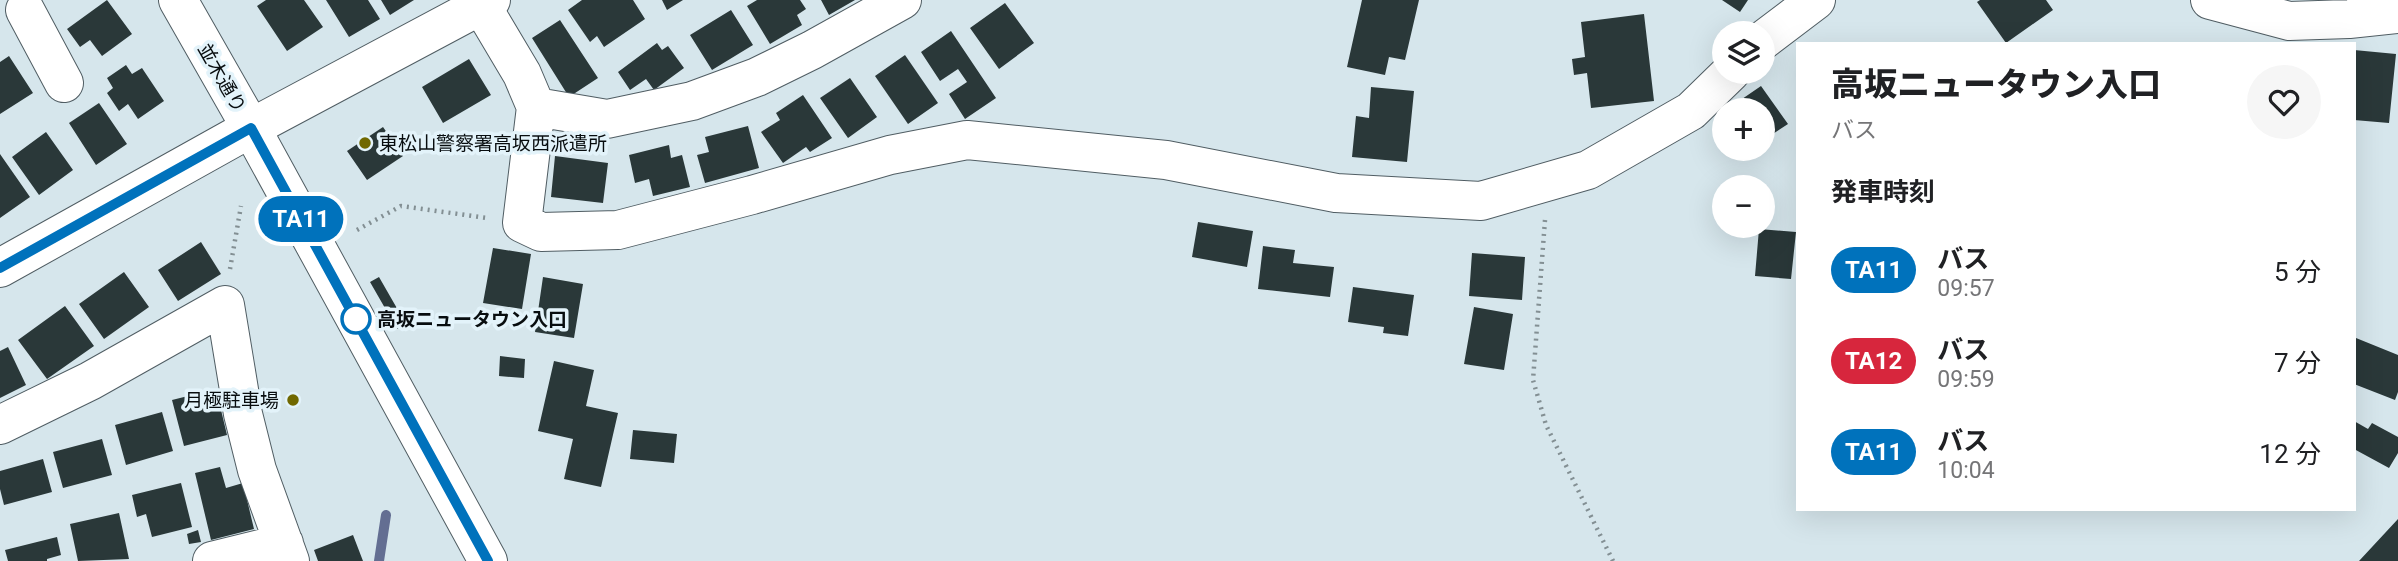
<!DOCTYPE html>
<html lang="ja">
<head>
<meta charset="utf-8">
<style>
	body { margin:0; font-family:Roboto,"Noto Sans JP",sans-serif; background:#f6f6f6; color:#202124; height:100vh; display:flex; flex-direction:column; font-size:26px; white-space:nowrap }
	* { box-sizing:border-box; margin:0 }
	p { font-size:23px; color:#757577 }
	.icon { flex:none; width:38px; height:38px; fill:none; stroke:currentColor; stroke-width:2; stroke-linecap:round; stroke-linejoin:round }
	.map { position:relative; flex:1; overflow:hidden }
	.sheet { position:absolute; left:1796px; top:42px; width:560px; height:469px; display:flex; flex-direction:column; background:#fff; border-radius:0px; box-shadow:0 7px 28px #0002 }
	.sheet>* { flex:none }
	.badge { padding:0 14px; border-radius:23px; font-size:24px; line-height:46px }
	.controls { position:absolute; left:1712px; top:21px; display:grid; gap:14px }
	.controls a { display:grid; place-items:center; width:63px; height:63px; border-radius:50%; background:#fff; box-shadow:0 7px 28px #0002; font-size:35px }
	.map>.badge { position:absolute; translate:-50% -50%; box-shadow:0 0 0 4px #fff }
	h2 { padding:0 35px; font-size:26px; line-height:63px }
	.round { display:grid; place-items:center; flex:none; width:74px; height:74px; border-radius:37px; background:#f6f6f6 }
	.overview { display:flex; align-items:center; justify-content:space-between; height:119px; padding:0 35px }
	h1 { font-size:33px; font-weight:800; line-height:52px }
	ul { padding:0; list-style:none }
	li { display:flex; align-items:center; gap:21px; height:91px; padding:0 35px }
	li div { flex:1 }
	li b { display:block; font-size:26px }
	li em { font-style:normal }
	li .badge { min-width:77px; font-weight:700; text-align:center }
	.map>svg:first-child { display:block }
</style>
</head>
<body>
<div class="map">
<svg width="2398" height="561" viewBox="0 0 2398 561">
	<rect width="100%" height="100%" fill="#d6e6ec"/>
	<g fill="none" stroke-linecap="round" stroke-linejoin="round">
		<!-- stream -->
		<path stroke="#636e92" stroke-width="10" d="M379 561 386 515"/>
	</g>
	<!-- building -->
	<path fill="#2a3839" d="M107 0 132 34 102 56 90 40 80 47 67 29Z
		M266 0H304L323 27 287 51 257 6Z
		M326 0H368L380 19 349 37Z
		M381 0H414L390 15Z
		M582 0H633L645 19 604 47 597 36 590 42 568 10Z
		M662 0H683L667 10Z
		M757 0H800L806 9 797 15 802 25 770 44 747 6Z
		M821 0H855L829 15Z
		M1362 0H1419L1405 60 1389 57 1385 75 1347 67Z
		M1722 0H1748L1740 12Z
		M1980 0H2046L2053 10 2006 43 1977 2Z
		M1005 3 1034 43 999 69 970 28Z
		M731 10 753 45 712 70 690 35Z
		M1644 14 1654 101 1591 108 1587 73 1574 75 1572 59 1585 57 1581 22Z
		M560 20 598 78 569 97 532 38Z
		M951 31 996 98 965 119 949 94 967 82 958 69 940 81 921 52Z
		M657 43 662 50 668 46 684 68 654 90 646 79 630 90 618 72Z
		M2354 50 2396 54 2389 123 2354 120Z
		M905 55 938 103 908 124 875 76Z
		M9 56 33 93 0 114V62Z
		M469 59 491 95 443 123 422 87Z
		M126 65 132 74 142 68 164 101 138 119 128 104 119 111 107 93 113 88 107 78Z
		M850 78 877 117 848 138 820 98Z
		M1761 86 1788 124 1762 141V110H1726Z
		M1371 87 1414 91 1407 162 1352 157 1356 116 1369 118Z
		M803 95 832 138 810 152 806 147 783 163 761 132 780 120 776 113Z
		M99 103 127 144 96 165 69 123Z
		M748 126 759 168 705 183 697 155 709 152 705 137Z
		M383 127 403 156 367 180 347 151Z
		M46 132 73 170 39 195 12 157Z
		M669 145 671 158 682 155 690 187 653 196 649 179 635 183 629 155Z
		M0 154 30 197 0 218Z
		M555 156 608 163 603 203 551 197Z
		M1198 222 1253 231 1247 267 1192 257Z
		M1759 229 1796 232 1791 279 1755 276Z
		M201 242 221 274 178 301 158 270Z
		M1263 246 1295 250 1293 263 1334 267 1330 297 1258 289Z
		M493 248 531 254 522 309 483 303Z
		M1472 253 1525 257 1522 300 1469 296Z
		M124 272 149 307 104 339 79 304Z
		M379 277 406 324 397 329 370 282Z
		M543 277 583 284 574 338 535 332Z
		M1353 287 1414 295 1408 336 1383 333 1384 327 1348 322Z
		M65 306 94 346 47 379 18 340Z
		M1474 307 1513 314 1504 370 1464 364Z
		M2356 338 2398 355V392L2395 400 2354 384V344Z
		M8 347 26 385 0 398V351Z
		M500 356 525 359 524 378 499 376Z
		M554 361 594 370 586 406 618 413 601 487 564 479 573 439 538 431Z
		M216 389 227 435 184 446 172 400Z
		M162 412 173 451 126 465 115 425Z
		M2354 421 2368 429 2372 423 2398 437V453L2389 468 2354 449Z
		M633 430 677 434 674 463 630 459Z
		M102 439 112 475 63 488 53 452Z
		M43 459 52 492 4 505 0 489V471Z
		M220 467 226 488 243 483 254 529 211 540 195 473Z
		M181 483 192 527 152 537 146 514 137 517 132 495Z
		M119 513 129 559 78 561 70 524Z
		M2398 519V561H2359Z
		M198 530 201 542 189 544 187 534Z
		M353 535 363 561H318L314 550Z
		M57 537 61 555 47 559V561H8L5 550Z"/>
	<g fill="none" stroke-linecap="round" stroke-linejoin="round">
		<!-- street casing -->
		<g stroke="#505d63" stroke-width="40">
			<path id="street" d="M2210 0 2289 21 2349 19 2398 14
				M481 5 522 74 536 107 522 223 541 232 618 230 752 195 890 155 967 140 1166 160 1336 193 1481 201 1588 170 1691 111 1731 72
				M25 10 64 83
				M1762 41 1816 0
				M536 107 607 119 692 101 757 77 812 50 902 0
				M0 425 90 381 225 305 243 414 257 470 290 561
				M212 561 284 543"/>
		</g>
		<!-- secondary casing -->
		<g stroke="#505d63" stroke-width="40">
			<path id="secondary" d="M178 0 251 128 488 561
				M0 268 251 128 491 0"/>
		</g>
		<!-- path -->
		<path stroke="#838f93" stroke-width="4.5" stroke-dasharray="2 5" stroke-linecap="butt" d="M1545 220 1533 380 1546 425 1613 561
			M357 230 401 206 487 218
			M230 269 241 206"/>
		<!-- street -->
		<use href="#street" stroke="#fff" stroke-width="38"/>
		<!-- secondary -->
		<use href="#secondary" stroke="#fff" stroke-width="38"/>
	</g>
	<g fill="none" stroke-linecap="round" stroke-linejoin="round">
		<!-- line casing -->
		<g stroke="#fff" stroke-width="16">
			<path id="line" d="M0 268 251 128 488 561"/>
		</g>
		<!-- line -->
		<use href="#line" stroke="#0072bc" stroke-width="10"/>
	</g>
	<!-- markers -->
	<g fill="#706800" stroke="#e3f3fa" stroke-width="2.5">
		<circle cx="365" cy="143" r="7"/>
		<circle cx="293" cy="400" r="7"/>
	</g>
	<circle fill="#fff" stroke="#0072bc" stroke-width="3.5" cx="356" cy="319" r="14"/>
	<g text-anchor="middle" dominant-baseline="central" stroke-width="7" stroke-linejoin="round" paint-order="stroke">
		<!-- street labels -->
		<g font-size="19" fill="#080d0f" stroke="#e3f3fa">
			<text transform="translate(222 78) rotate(60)">並木通り</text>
		</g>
		<!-- poi labels -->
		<g font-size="19" fill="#080d0f" stroke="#e3f3fa" text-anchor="start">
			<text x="379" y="143">東松山警察署高坂西派遣所</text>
			<text x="279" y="400" text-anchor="end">月極駐車場</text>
		</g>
		<!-- stop labels -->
		<g font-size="19" font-weight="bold" fill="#080d0f" stroke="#e3f3fa" text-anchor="start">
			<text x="377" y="319">高坂ニュータウン入口</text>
		</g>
	</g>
</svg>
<div class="controls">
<a><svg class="icon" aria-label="layers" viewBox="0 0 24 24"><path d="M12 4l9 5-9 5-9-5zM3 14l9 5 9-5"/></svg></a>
<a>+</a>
<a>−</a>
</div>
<b class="badge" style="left:301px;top:219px;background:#0072bc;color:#fff">TA11</b>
<section class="sheet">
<div class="overview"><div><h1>高坂ニュータウン入口</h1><p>バス</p></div><a class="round"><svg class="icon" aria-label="heart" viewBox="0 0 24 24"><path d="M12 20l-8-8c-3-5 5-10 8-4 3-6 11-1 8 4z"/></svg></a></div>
<h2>発車時刻</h2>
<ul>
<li><span class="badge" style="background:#0072bc;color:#fff">TA11</span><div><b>バス</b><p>09:57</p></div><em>5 分</em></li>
<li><span class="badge" style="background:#d7263d;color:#fff">TA12</span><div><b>バス</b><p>09:59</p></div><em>7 分</em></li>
<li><span class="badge" style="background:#0072bc;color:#fff">TA11</span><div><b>バス</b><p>10:04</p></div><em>12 分</em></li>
</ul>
</section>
</div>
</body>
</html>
